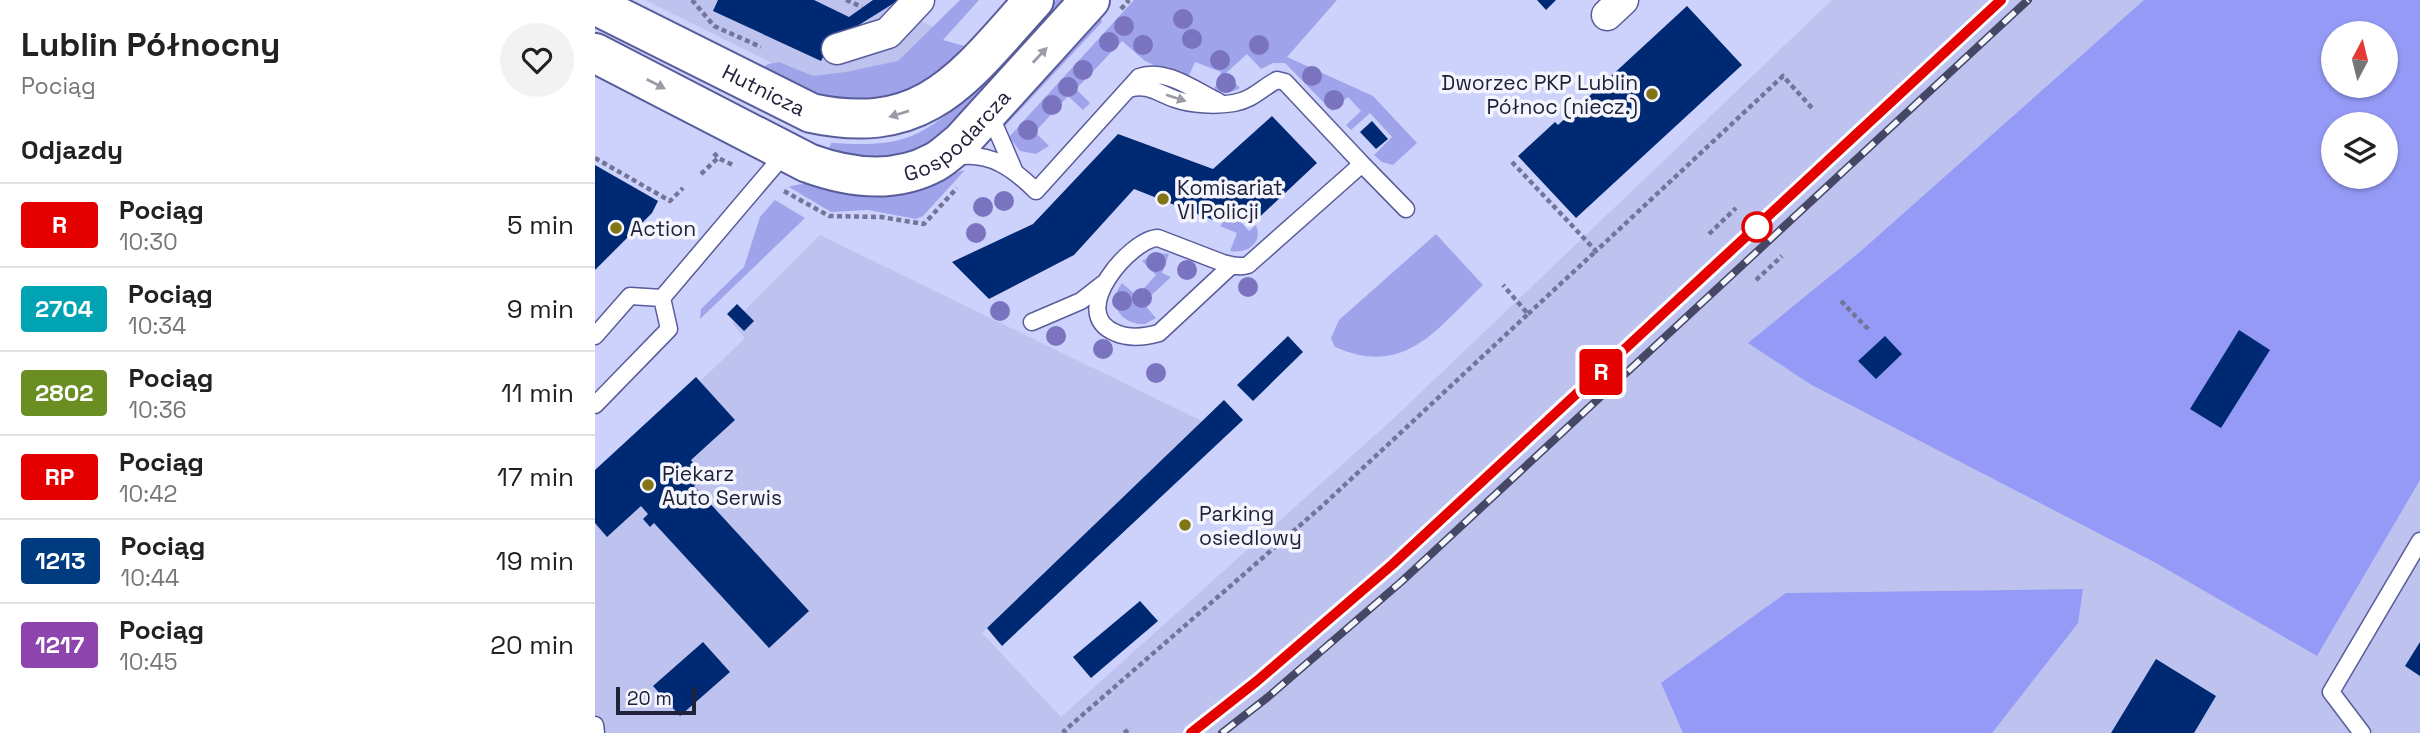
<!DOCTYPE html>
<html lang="pl">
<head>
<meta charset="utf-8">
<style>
	body { margin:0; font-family:"Space Grotesk",sans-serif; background:#f2f2f2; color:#222; height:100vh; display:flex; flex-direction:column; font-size:26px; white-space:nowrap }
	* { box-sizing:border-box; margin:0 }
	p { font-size:23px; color:#767676 }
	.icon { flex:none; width:38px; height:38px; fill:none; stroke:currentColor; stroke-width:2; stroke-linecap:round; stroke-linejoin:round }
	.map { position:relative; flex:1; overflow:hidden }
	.drawer { display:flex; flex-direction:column; background:#fff; width:595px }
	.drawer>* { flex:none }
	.badge { padding:0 14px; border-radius:5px; font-size:24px; line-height:46px }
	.needle { width:46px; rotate:7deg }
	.buttons { position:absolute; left:1726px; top:21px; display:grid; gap:14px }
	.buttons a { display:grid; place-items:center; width:77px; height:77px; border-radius:50%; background:#fff; box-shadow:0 2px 5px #0004; font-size:35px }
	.scale { position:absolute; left:21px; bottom:18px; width:80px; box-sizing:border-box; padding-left:7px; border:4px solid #20213b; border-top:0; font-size:19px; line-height:24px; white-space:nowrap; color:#20213b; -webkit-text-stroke:5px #f5f6fd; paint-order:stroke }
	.map>.badge { position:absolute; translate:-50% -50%; box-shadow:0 0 0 4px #fff }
	h2 { padding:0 21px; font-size:26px; line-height:63px }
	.round { display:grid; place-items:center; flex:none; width:74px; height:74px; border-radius:37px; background:#f2f2f2 }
	.headline { display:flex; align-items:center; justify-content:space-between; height:119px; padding:0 21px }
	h1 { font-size:33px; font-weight:700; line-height:52px }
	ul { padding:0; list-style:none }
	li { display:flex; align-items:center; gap:21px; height:84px; padding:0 21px; border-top:2px solid #e0e0e0 }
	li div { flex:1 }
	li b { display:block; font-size:26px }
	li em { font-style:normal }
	li .badge { min-width:77px; font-weight:700; text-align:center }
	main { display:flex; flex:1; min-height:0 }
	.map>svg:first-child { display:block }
</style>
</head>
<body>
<main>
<section class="drawer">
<div class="headline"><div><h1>Lublin Północny</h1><p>Pociąg</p></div><a class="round"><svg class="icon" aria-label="heart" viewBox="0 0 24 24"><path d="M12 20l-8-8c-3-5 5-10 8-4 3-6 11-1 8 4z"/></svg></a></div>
<h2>Odjazdy</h2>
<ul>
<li><span class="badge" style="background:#e50000;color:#fff">R</span><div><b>Pociąg</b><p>10:30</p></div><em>5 min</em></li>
<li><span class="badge" style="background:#00a3b4;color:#fff">2704</span><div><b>Pociąg</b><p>10:34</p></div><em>9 min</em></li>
<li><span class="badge" style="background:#6b8e23;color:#fff">2802</span><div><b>Pociąg</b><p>10:36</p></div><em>11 min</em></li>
<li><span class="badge" style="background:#e50000;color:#fff">RP</span><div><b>Pociąg</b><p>10:42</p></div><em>17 min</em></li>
<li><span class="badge" style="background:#003b80;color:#fff">1213</span><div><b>Pociąg</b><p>10:44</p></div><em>19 min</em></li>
<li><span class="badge" style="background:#8e44ad;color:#fff">1217</span><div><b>Pociąg</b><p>10:45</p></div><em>20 min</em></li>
</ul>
</section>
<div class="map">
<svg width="1825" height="733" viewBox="0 0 1825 733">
	<rect width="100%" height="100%" fill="#cdd2fc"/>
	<!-- built -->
	<path fill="#bdc2ef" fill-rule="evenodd" d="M50 0H281L345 30 305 69 213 81Z
		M1237 0H1825V733H0V483L150 338 137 323 225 235 607 421 387 633 466 717 799 418ZM1738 33H1790V86H1738ZM1738 124H1790V177H1738Z"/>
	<!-- green -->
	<path fill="#9ea3ea" d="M365 0H384L348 40 373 47 337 78 314 91 273 101 230 100 164 70 173 64 184 62 218 76 251 72 303 61Z
		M461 0H475L358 129 308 161 230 160 236 143C261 144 287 146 311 138 364 120 424 42 461 0Z
		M539 0H742L692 57 778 96 822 143 798 165 787 162 779 155 797 137 775 113 756 130 751 125 766 111 753 97 737 111 690 63H678L666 69 652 54 631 73 645 88C636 93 628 94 619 90L626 72 600 62 592 80 550 61 527 41 481 89 495 103 488 110 473 96 440 132 454 146 441 154 425 151 414 137Z
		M505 16 507 22 409 127 408 119Z
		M370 170 328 216 321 219 273 210 236 212 194 187C225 176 260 197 292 196 319 195 344 177 370 170Z
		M180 200 210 218 105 319 106 309 149 267 165 217Z
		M637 212 654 231 661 225C668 243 653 254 635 251L642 233 625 226Z
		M841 234 888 285C841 329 811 378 740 347L736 338 744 320Z
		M562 253 574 254 567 273 576 277 548 303 561 318 550 324C526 325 511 303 527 283L542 296 561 275 547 261Z"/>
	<!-- forest -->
	<path fill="#959af7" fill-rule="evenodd" d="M1549 0H1825V480L1722 656 1561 563 1215 384 1153 343 1266 251ZM1738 33H1790V86H1738ZM1738 124H1790V177H1738Z
		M1488 589 1483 623 1397 733H1088L1066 683 1191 593Z"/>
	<!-- building -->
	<path fill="#002973" d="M123 0H219L254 17 278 0H304L235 43 226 61 118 11Z
		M942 0H961L951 10Z
		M1092 6 1147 65 981 218 923 156 960 122 963 125Z
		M677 116 722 163 656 225 635 202 618 220 539 189 479 255 394 299 357 262 438 224 523 134 618 169Z
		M777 121 793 139 781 149 765 132Z
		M0 165 63 201 57 213 0 270Z
		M142 304 159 321 149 331 132 314Z
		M1644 330 1675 350 1626 428 1595 409Z
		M693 336 708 352 658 401 642 385Z
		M1290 336 1307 354 1281 379 1263 361Z
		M101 377 140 420 96 460 106 473 105 480 99 486 214 611 174 648 59 523 55 527 48 519 53 514 46 506 12 537 0 523V470Z
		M629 400 648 420 407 646 392 628Z
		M545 601 563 621 496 678 478 657Z
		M108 642 135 672 85 716 58 686Z
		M1825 642V676L1810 666Z
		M1561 659 1621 696 1599 733H1516Z"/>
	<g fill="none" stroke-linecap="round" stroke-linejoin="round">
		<!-- lane casing -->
		<g stroke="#595c9a" stroke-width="19">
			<path id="lane" d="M534 89C552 83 563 93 580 99 597 105 621 106 639 103 657 100 667 88 682 80L690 82 767 164 653 265C644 268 637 265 628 263L563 238C537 238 470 313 521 333 535 339 550 337 564 333L637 265
				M399 111 400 126 419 170
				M361 157C395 151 419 169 441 191L544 77C570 67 601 91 624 102
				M767 164 811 209
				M437 322 486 301 509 283
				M0 336 35 296 67 298 191 152
				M0 405 74 329 67 298
				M0 725 1 733
				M1767 733 1736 692 1825 541"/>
		</g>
		<!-- street casing -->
		<g stroke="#595c9a" stroke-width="33">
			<path id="street" d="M1012 15 1028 0
				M242 49 293 33 324 0"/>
		</g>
		<!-- secondary casing -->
		<g stroke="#595c9a" stroke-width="42">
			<g id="secondary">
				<path id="s1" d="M0 5 216 113C331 138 370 76 439 0"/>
				<path id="s2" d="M0 53 213 163C254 178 300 184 340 162 349 157 357 149 366 142L495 0"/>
			</g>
		</g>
		<!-- path -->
		<path stroke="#727597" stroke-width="4.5" stroke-dasharray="5 3.5" stroke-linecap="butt" d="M97 0 119 26 166 47
			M251 0 267 7
			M526 9 534 0
			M119 153 123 158 138 165
			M0 158 75 201 88 188
			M917 162 1001 251 1188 76 1217 108
			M106 174 123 158
			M189 191 234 216 286 217 329 224 362 188
			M1114 234 1141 208
			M1161 280 1187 256
			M1246 301 1274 330
			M933 314 1001 251
			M471 733 469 731 726 507 933 314 908 285
			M529 733 533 730"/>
		<!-- lane -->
		<use href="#lane" stroke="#fff" stroke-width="16"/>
		<!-- street -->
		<use href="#street" stroke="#fff" stroke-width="30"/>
		<!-- secondary -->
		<use href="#secondary" stroke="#fff" stroke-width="38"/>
		<!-- rail casing -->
		<g stroke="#454765" stroke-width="8">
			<path id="rail" d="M596 733 662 681 798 564 1406 0
				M627 733 673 697 806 582 1433 0"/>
		</g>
		<!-- rail -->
		<use href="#rail" stroke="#f5f6fd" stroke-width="5" stroke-dasharray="16" stroke-linecap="butt"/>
	</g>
	<!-- trees -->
	<g fill="#7973c0">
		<circle cx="588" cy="19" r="10"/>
		<circle cx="529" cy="26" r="10"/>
		<circle cx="597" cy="39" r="10"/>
		<circle cx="514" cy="42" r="10"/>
		<circle cx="548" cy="45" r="10"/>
		<circle cx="664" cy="45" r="10"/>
		<circle cx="625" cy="60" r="10"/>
		<circle cx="488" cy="70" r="10"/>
		<circle cx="717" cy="76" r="10"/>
		<circle cx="631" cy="83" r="10"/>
		<circle cx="473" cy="87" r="10"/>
		<circle cx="739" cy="100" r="10"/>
		<circle cx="457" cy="105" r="10"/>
		<circle cx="433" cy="130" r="10"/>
		<circle cx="409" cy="201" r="10"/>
		<circle cx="388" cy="207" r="10"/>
		<circle cx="381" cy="233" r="10"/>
		<circle cx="561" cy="262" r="10"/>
		<circle cx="592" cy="270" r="10"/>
		<circle cx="653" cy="287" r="10"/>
		<circle cx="547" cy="298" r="10"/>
		<circle cx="527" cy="301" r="10"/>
		<circle cx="405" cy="311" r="10"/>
		<circle cx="461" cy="336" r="10"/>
		<circle cx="508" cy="349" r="10"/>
		<circle cx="561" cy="373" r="10"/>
	</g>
	<!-- one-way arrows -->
	<defs><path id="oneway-solid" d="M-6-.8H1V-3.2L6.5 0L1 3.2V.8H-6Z" transform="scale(1.75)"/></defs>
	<g fill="#9b9ba7">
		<use href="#oneway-solid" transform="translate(445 55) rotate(-47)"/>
		<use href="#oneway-solid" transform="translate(61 84) rotate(27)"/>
		<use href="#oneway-solid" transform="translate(581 98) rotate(18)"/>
		<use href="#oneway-solid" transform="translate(304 114) rotate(163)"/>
	</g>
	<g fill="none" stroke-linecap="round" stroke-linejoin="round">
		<!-- line casing -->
		<g stroke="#fff" stroke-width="16">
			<path id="line" d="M596 733 662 681 798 564 1406 0"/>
		</g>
		<!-- line -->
		<use href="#line" stroke="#e50000" stroke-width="10"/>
	</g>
	<!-- markers -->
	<g fill="#827517" stroke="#f5f6fd" stroke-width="2.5">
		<circle cx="1057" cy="94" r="7"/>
		<circle cx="568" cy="199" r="7"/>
		<circle cx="21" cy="228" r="7"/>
		<circle cx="53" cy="485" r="7"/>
		<circle cx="590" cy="525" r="7"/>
	</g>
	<circle fill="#fff" stroke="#e50000" stroke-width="3.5" cx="1162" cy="227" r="14"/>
	<g text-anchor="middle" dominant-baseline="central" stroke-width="7" stroke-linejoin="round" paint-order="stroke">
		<!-- poi labels -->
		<g font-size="21" fill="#20213b" stroke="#f5f6fd" text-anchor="start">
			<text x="1043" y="82" text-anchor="end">Dworzec PKP Lublin<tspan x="1043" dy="24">Północ (niecz.)</tspan></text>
			<text x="582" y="187">Komisariat<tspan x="582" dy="24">VI Policji</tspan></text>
			<text x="35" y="228">Action</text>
			<text x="67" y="473">Piekarz<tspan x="67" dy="24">Auto Serwis</tspan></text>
			<text x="604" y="513">Parking<tspan x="604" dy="24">osiedlowy</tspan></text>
		</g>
		<!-- street labels -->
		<g font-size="21" fill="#20213b" stroke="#f5f6fd">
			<text stroke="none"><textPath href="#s1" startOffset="189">Hutnicza</textPath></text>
			<text stroke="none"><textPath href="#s2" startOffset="404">Gospodarcza</textPath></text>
		</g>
	</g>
</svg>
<div class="buttons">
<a><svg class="needle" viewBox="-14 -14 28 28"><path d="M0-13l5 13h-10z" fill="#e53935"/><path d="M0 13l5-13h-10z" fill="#767676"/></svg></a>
<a><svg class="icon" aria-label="layers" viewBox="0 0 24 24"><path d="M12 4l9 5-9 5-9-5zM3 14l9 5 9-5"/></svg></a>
</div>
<div class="scale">20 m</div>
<b class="badge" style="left:1006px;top:372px;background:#e50000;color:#fff">R</b>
</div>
</main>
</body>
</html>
